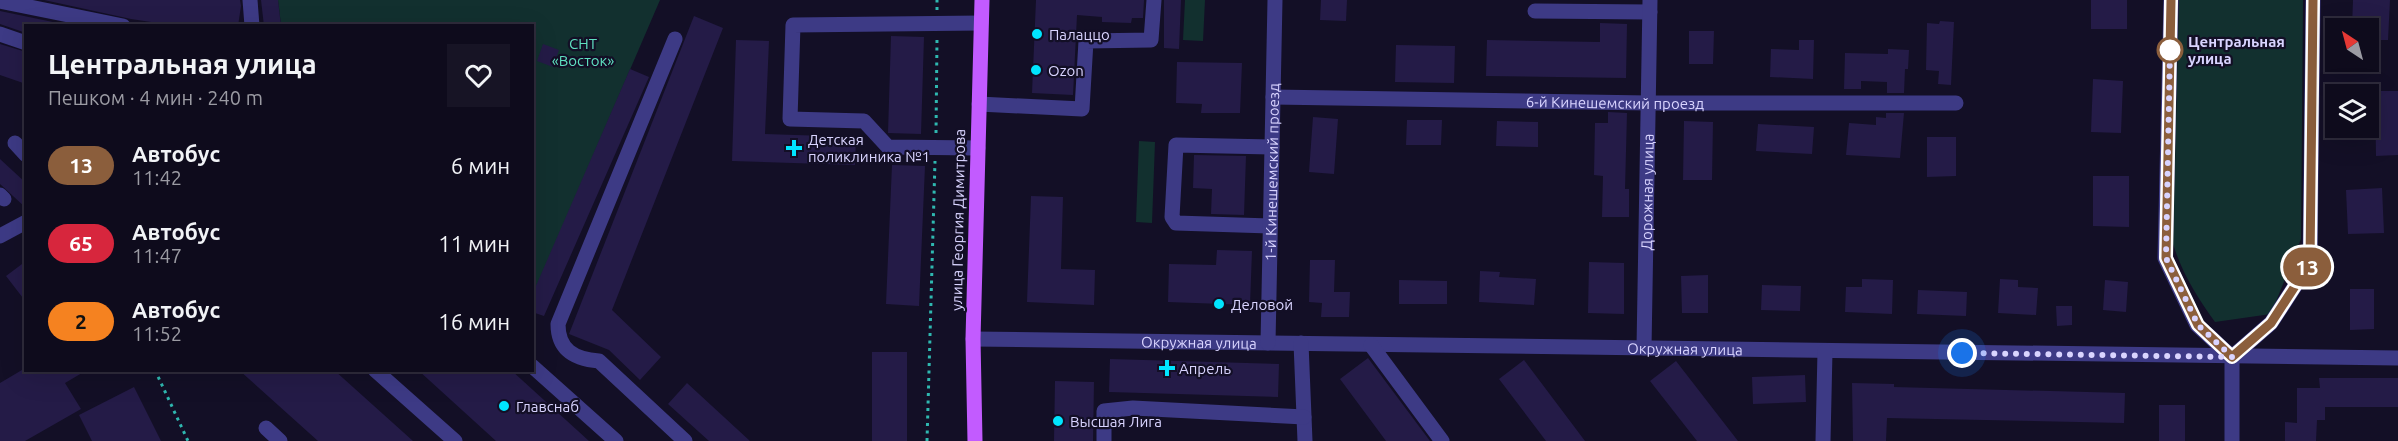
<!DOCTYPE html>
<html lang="ru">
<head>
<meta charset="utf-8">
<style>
	body { margin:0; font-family:Ubuntu,sans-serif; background:#171425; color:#f1f3f6; height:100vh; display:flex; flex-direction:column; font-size:22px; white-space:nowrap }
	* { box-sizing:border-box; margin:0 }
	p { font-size:20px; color:#9b9ba3 }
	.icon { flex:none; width:33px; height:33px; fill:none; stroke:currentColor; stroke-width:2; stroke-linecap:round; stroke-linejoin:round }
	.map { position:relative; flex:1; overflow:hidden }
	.side { position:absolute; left:24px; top:24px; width:510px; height:348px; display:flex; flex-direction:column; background:#0e0b1c; border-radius:0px; box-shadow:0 6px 24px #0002,0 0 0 2px #2e2b3b }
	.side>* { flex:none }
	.badge { padding:0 12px; border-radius:20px; font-size:21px; line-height:39px }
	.needle { width:39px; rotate:324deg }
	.fabs { position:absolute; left:2325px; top:18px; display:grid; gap:12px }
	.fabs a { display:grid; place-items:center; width:54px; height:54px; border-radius:0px; background:#0e0b1c; box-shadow:0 6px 24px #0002,0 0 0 2px #2e2b3b; font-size:30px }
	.you { position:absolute; width:30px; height:30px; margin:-15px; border:4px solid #fff; border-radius:50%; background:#1a73e8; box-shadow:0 0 0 9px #1a73e833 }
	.map>.badge { position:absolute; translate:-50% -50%; box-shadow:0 0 0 3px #fff }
	.round { display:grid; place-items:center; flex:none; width:63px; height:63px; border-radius:0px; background:#171425 }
	.overview { display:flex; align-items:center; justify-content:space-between; height:102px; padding:0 24px }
	h1 { font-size:28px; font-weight:600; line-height:45px }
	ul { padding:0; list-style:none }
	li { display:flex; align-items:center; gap:18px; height:78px; padding:0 24px }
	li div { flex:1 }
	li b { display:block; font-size:22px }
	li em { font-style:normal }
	li .badge { min-width:66px; font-weight:700; text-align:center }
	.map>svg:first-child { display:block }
</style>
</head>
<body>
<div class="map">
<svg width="2398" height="441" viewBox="0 0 2398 441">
	<rect width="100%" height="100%" fill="#130f26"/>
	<!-- green -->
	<path fill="#12302f" d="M278 0H660L533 295 532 26 281 25Z
		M1185 0H1205L1203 41 1183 40Z
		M2179 0H2303L2301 239 2271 314 2215 322C2197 297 2182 273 2173 244Z
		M1139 141 1155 142 1152 223 1136 222Z"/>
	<!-- building -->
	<path fill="#241b47" d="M44 0H240L241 6 238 26H178L131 19Z
		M261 0H278L281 26H264Z
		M1036 0H1144L1143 18H1132L1131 23 1102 22V17L1077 15 1073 95 1032 93Z
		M1164 0H1181L1179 49 1164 48Z
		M1321 0H1347L1346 21 1320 20Z
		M2091 0H2127V29H2091Z
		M2353 0H2390L2388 40H2368V28H2352Z
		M0 11 72 26H26V33L0 24Z
		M694 16 723 28 612 310 661 357 640 380 609 350 569 334Z
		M1940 21 1954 22 1951 85 1938 84 1939 71 1926 70 1927 23 1939 24Z
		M1600 23 1627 24 1626 78 1486 76 1487 40 1600 42Z
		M1689 31H1714L1713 64H1689Z
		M891 36 924 37 921 134 888 133Z
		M736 40 769 41 765 134 856 137 855 165 732 161Z
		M1799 40H1814L1813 79 1770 77 1771 49 1799 50Z
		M0 44 26 52V84L0 75Z
		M543 44 559 50 553 67 537 61Z
		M1396 45 1455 46 1454 83 1395 82Z
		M1888 49 1909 50 1908 69H1905L1904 93H1887V82L1861 81V89H1844L1845 53 1888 54Z
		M1177 62 1242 63 1240 113H1201L1202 104 1176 103Z
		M630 69 649 77 544 316 532 312V295Z
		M2093 79 2123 81 2121 133 2091 132Z
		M2375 91H2398V155L2376 156Z
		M1608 112 1627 113 1625 189H1629V217H1602L1603 176 1594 175 1595 123H1608Z
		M1886 113H1904L1900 158 1846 155 1849 123 1876 125V117L1886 118Z
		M1313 117 1338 119 1334 174 1309 172Z
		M1407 120H1442L1441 145H1406Z
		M1497 121 1538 122V147L1496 146Z
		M1684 121 1713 122 1712 180H1683Z
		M1758 124 1814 127 1812 154 1756 151Z
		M1927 137H1956V176L1927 177Z
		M1194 155 1246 156 1244 215 1211 214 1212 189 1193 188Z
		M0 159 26 183V208L0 184Z
		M892 165 925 166 919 306 886 304Z
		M2093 176H2129V227L2093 226Z
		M2382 188 2384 233 2348 234 2346 190Z
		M1031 196 1063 197 1061 269 1095 270 1094 305 1027 302Z
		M1217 250 1252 251 1250 305 1168 302 1169 264 1216 265Z
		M1310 260H1335L1334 292H1350L1349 317H1321L1322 303 1309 302Z
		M26 261V302L6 276Z
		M1589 262 1624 263V314L1588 313Z
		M1480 271 1500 272 1499 277 1536 279 1534 305 1479 302Z
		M1708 275V313H1682L1681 276Z
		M1862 279 1893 280 1892 314 1845 312 1846 287H1862Z
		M2000 279 2018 280V287L2038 288 2036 315 1998 313Z
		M1399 280 1447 281V304H1399Z
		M2105 280 2128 282 2126 312 2103 310Z
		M1762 285 1801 286 1800 311 1761 310Z
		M2350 289H2374V329L2350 330Z
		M1918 290 1967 292 1966 316 1917 314Z
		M2056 306H2072V325L2057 326Z
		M872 352H907V441H872Z
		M1368 358 1430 441H1386L1340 379Z
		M1110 359 1279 364 1278 397 1109 392Z
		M1524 360 1585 441H1546L1499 379Z
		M1676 361 1738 441H1697L1650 381Z
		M22 370H87L65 383 81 409 25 441H0V383Z
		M239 370H334L413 441H318Z
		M418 370H511L589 441H496Z
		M1805 375 1806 402 1753 404 1752 377Z
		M2319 378H2398V407H2325V420H2317L2316 441H2285V422L2297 423V388H2320Z
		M1055 381 1094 382 1093 441H1054Z
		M687 383 750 441H709L668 404Z
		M1852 383 1894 384V387L2125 393 2124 423 1887 418 1886 441H1853Z
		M134 387 161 441H92L79 415Z
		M2159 405H2185V441H2159Z"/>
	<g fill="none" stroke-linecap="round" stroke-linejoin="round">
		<!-- path -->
		<path stroke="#2fb8b0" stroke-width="3" stroke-dasharray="3 4.5" stroke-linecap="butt" d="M937 10V0
			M936 133 937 38
			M155 370 188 441
			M927 441 935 161"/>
		<!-- minor -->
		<g stroke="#3d3a85" stroke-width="15">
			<path d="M250 0 252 26"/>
			<path d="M2171 0 2165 258 2197 325 2232 357V441"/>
			<path d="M0 1 123 26"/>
			<path d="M1535 11 1650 12"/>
			<path d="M0 34 26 43"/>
			<path d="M675 39 558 324C558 350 574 359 599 361L685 441"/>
			<path id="s1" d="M1273 97 1648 103H1956"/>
			<path d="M979 104 1082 109 1086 41 1151 40 1154 0"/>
			<path d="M15 143 26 155"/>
			<path d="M978 148 888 147 864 121 790 119 793 25 981 23"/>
			<path d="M0 195 4 199"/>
			<path d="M1270 226 1176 223 1172 217 1176 145 1272 147"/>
			<path d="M0 236 26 222"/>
			<path id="s2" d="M973 339 2398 358"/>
			<path id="s3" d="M1268 343 1275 0"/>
			<path d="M1301 343 1305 441"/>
			<path d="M1371 345 1442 441"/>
			<path id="s4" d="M1644 348 1650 0"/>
			<path d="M2232 357 2271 323 2310 263 2313 0"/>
			<path d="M532 366 616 441"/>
			<path d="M375 370 455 441"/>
			<path d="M266 428 280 441"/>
			<path d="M1104 441V411L1133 408 1304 417"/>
			<path d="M1823 441 1825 351"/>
		</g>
		<!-- major -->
		<path stroke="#c25bff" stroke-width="15" d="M975 441 973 339 982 0"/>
	</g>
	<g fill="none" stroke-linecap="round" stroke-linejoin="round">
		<!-- line casing -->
		<g stroke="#fff" stroke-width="14">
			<path id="line" d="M2171 0 2166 258 2198 325 2232 357 2271 323 2310 263 2313 0"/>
		</g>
		<!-- line -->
		<use href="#line" stroke="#8b5e3c" stroke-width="9"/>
		<!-- walk -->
		<path stroke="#d9d4ff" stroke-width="6" stroke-dasharray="0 10.8" d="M1962 353 2232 357 2198 325 2166 258 2170 50"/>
	</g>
	<!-- markers -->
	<g fill="#00e5ff" stroke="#130f26" stroke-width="2">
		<circle cx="1037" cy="34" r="6"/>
		<circle cx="1036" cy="70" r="6"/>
		<path d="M791 139h6v6h6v6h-6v6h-6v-6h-6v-6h6z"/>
		<circle cx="1219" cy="304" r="6"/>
		<path d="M1164 359h6v6h6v6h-6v6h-6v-6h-6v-6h6z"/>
		<circle cx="504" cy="406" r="6"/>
		<circle cx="1058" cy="421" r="6"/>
	</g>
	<circle fill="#fff" stroke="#8b5e3c" stroke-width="3" cx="2170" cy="50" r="12"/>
	<g text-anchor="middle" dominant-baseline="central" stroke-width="4.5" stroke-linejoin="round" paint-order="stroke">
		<!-- poi labels -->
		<g font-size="15" fill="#d9d4ff" stroke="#130f26" text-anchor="start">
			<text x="1049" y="34">Палаццо</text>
			<text x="1048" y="70">Ozon</text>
			<text x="808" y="139">Детская<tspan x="808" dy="17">поликлиника №1</tspan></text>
			<text x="1231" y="304">Деловой</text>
			<text x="1179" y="368">Апрель</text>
			<text x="516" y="406">Главснаб</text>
			<text x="1070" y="421">Высшая Лига</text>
		</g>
		<!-- stop labels -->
		<g font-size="15" font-weight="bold" fill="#d9d4ff" stroke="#130f26" text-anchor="start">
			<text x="2188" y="41">Центральная<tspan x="2188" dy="17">улица</tspan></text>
		</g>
		<!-- park labels -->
		<g font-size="15" fill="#5fe0c0" stroke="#130f26">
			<text x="583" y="43">СНТ<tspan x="583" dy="17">«Восток»</tspan></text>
		</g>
		<!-- street labels -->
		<g font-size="15" fill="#d9d4ff" stroke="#130f26">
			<text stroke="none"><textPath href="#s1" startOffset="342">6-й Кинешемский проезд</textPath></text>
			<text stroke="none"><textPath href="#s3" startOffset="171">1-й Кинешемский проезд</textPath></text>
			<text stroke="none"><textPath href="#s4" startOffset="156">Дорожная улица</textPath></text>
			<text transform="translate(958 220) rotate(-89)">улица Георгия Димитрова</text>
			<text stroke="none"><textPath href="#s2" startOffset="226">Окружная улица</textPath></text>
			<text stroke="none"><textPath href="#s2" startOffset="712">Окружная улица</textPath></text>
		</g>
	</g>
</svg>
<div class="fabs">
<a><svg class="needle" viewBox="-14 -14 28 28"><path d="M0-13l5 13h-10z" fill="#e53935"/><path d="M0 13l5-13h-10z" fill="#9b9ba3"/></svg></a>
<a><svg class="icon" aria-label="layers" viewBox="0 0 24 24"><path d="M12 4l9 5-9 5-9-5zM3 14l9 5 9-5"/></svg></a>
</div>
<div class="you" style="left:1962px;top:353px"></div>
<b class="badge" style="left:2307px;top:267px;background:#8b5e3c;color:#fff">13</b>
<section class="side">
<div class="overview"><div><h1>Центральная улица</h1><p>Пешком · 4 мин · 240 m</p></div><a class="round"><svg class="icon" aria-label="heart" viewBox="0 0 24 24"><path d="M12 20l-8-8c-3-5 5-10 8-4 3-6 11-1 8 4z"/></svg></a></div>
<ul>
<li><span class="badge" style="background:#8b5e3c;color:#fff">13</span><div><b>Автобус</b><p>11:42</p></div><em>6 мин</em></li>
<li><span class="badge" style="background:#d7263d;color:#fff">65</span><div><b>Автобус</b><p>11:47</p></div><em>11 мин</em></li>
<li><span class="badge" style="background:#f58220;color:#111">2</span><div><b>Автобус</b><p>11:52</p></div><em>16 мин</em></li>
</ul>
</section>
</div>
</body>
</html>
